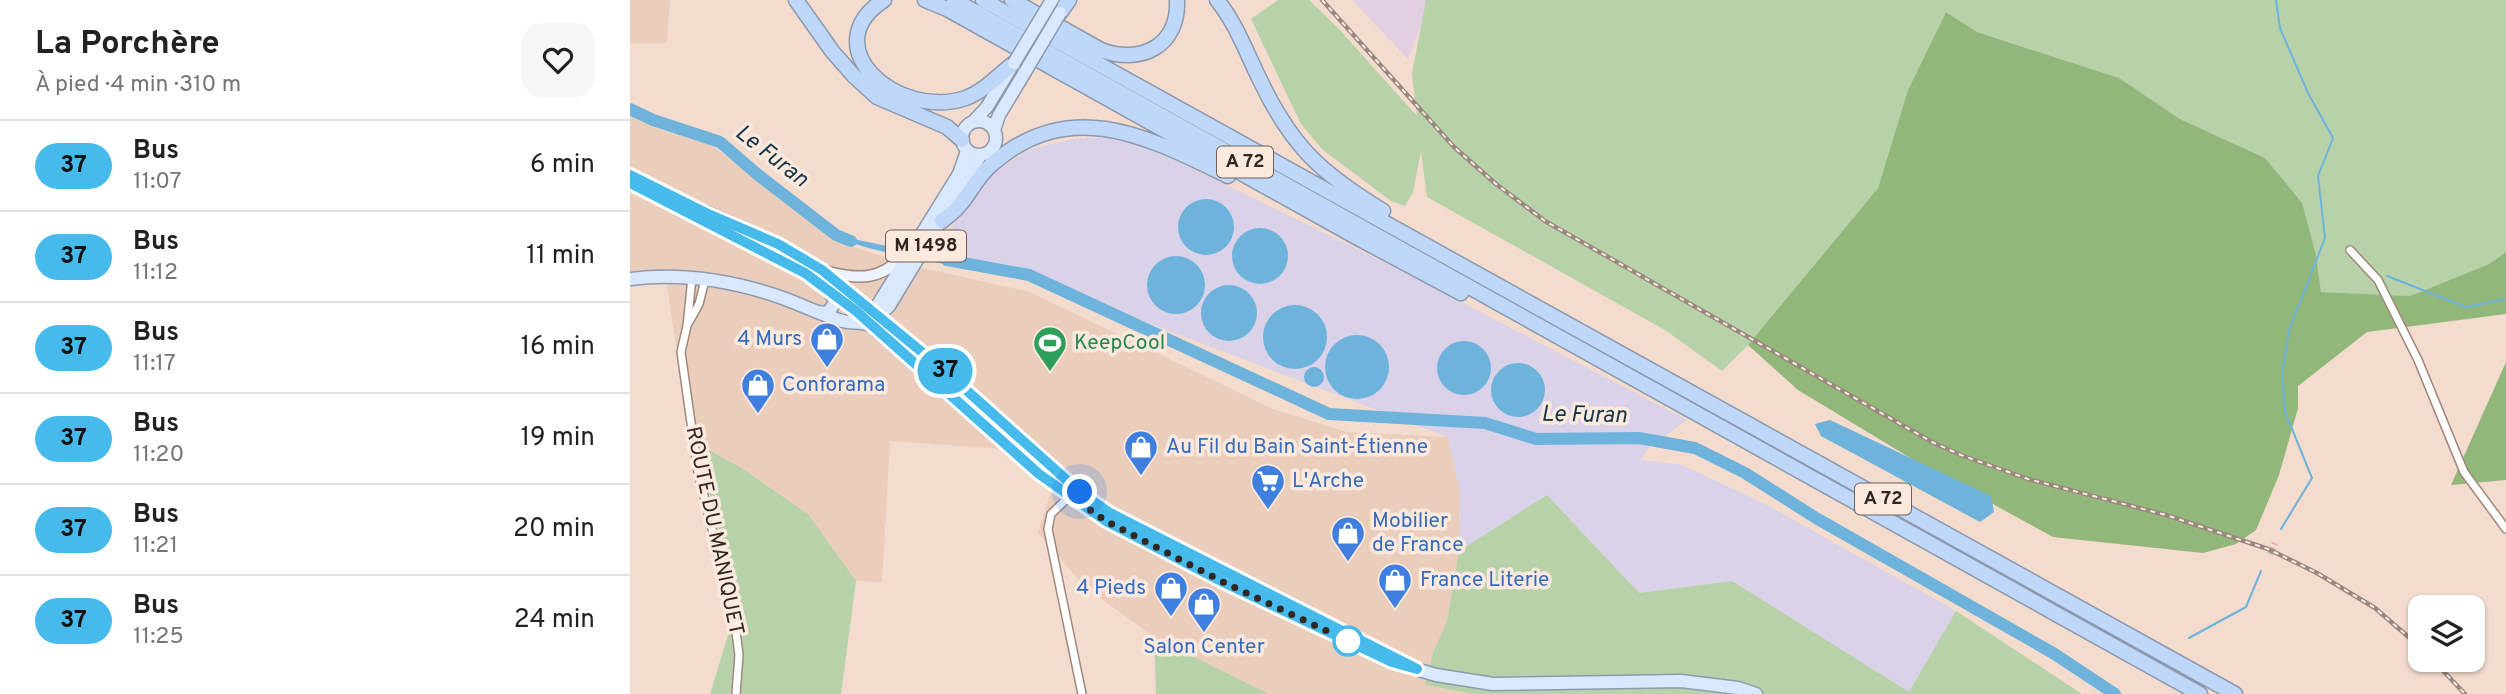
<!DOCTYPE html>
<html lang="fr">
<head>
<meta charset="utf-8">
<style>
	body { margin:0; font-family:Overpass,sans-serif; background:#f6f6f6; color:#222; height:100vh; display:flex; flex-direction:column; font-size:26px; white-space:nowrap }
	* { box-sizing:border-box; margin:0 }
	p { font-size:23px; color:#767676 }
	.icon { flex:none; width:38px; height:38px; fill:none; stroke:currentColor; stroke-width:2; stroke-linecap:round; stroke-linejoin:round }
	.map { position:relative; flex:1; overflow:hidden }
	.side { display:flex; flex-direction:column; background:#fff; width:630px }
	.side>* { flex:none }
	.badge { padding:0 14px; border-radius:23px; font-size:24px; line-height:46px }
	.controls { position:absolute; left:1778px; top:595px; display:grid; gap:14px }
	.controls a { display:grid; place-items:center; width:77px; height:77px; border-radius:14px; background:#fff; box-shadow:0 2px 5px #0004; font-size:35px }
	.you { position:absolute; width:35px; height:35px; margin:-18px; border:5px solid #fff; border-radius:50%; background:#1a73e8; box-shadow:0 0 0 10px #1a73e833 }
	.map>.badge { position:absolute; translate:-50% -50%; box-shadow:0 0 0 4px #fff }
	.round { display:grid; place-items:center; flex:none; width:74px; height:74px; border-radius:21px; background:#f6f6f6 }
	.summary { display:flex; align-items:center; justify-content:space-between; height:119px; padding:0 35px }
	h1 { font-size:33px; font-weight:700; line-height:52px }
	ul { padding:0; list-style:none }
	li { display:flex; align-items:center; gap:21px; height:91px; padding:0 35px; border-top:2px solid #e0e0e0 }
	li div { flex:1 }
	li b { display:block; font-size:26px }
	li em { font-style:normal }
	li .badge { min-width:77px; font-weight:700; text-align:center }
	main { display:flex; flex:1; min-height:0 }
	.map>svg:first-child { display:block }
</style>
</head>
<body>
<main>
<section class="side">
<div class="summary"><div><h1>La Porchère</h1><p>À pied · 4 min · 310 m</p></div><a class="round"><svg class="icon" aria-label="heart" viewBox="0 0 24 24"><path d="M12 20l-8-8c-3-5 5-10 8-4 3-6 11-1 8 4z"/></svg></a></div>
<ul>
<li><span class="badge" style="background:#47baec;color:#111">37</span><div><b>Bus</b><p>11:07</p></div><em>6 min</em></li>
<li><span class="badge" style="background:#47baec;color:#111">37</span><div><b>Bus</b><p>11:12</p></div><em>11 min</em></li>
<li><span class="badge" style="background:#47baec;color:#111">37</span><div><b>Bus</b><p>11:17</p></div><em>16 min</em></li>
<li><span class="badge" style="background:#47baec;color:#111">37</span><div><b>Bus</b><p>11:20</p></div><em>19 min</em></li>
<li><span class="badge" style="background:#47baec;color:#111">37</span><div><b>Bus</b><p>11:21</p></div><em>20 min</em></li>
<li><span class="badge" style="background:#47baec;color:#111">37</span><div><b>Bus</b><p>11:25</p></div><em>24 min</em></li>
</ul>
</section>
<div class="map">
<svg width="1876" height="694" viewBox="0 0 1876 694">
	<rect width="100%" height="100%" fill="#f3dbce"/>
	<!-- built -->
	<path fill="#ebcdbc" d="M0 0H40L37 43H0Z
		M0 116 25 128 81 145 212 244 293 268 400 292 643 409 717 432 818 437 830 492 829 551 817 621 803 653 795 685 843 694H639L524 637 454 586 408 533 421 491 375 449 260 441 252 582 226 581 178 514 110 467 75 448 63 459 35 272 0 275Z"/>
	<!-- industrial -->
	<path fill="#d9d2e8" d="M476 137 514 145 770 270 1057 420 1018 448 1011 460 1052 465 1135 504 1326 611 1279 692 1102 581 1009 593 917 495 829 551 830 492 818 437 505 318 402 273 305 250 360 174 399 150 442 139Z"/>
	<!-- education -->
	<path fill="#e1d0e2" d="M722 0H801L778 59Z"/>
	<!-- green -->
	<path fill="#b7d1a9" d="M648 0H679L708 28 787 116 782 74 796 0H1876V252L1859 264 1780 296 1691 292 1686 255 1635 158 1550 119 1489 78 1347 32 1316 12 1278 90 1248 188 1118 345 1092 371 1035 330 797 197 791 151 783 192 775 206 761 201 693 150 671 124 621 19Z
		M75 448 110 467 178 514 226 581 211 694H80L106 609 71 456Z
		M917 495 1009 593 1102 581 1279 692 1326 611 1452 694H843L795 685 803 653 817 621 829 551Z
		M524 637 639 694H526Z"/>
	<!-- forest -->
	<path fill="#92b77b" d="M1316 12 1347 32 1489 78 1550 119 1635 158 1672 203 1686 255 1691 292 1780 296 1859 264 1876 252V314L1737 332 1668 386V408L1649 475 1626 530 1606 544 1573 553 1423 537 1297 468 1168 390 1118 345 1248 188 1278 90Z
		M1876 362V480L1821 485Z"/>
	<!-- water -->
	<path fill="#6db3dc" d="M548 227a28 28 0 1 1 56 0a28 28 0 1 1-56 0Z
		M602 256a28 28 0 1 1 56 0a28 28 0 1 1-56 0Z
		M207 233 219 238 331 262 332 268C290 258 245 253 205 237Z
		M517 285a29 29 0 1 1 58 0a29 29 0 1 1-58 0Z
		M571 313a28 28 0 1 1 56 0a28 28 0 1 1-56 0Z
		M633 337a32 32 0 1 1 64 0a32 32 0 1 1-64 0Z
		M695 367a32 32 0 1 1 64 0a32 32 0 1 1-64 0Z
		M807 368a27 27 0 1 1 54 0a27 27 0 1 1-54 0Z
		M861 390a27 27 0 1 1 54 0a27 27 0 1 1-54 0Z
		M674 377a10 10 0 1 1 20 0a10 10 0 1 1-20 0Z
		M1200 420 1361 496 1364 512 1350 522 1191 436 1185 424Z"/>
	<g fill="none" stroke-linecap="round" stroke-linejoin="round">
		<!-- stream -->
		<path stroke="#6db3dc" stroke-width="2" d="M1646 0 1650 28 1678 93 1703 138 1688 176 1695 238 1659 330 1652 375 1655 412 1682 478 1651 529
			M1757 276 1836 307 1876 299
			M1559 638 1616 607 1631 571"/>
		<!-- river -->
		<path stroke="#6db3dc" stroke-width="12" d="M0 109 23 120 90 142 127 174 206 235 221 241
			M317 260 399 275 699 414 855 423 906 439 1009 438 1065 448 1115 473 1186 518 1423 653 1485 694"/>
		<!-- minor-tunnel -->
		<path stroke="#ccb7ac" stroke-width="7" stroke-dasharray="7 3.5" stroke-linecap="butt" d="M1640 554 1645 543"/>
		<!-- minor casing -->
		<g stroke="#9f897d" stroke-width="10">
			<path id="minor" d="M1720 250 1748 280 1788 360 1834 472 1876 529
				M62 278 57 326 51 352 68 472 104 617 109 655 106 694
				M59 322 69 304 75 280
				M442 494 421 514 418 529 452 694"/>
		</g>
		<!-- secondary casing -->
		<g stroke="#9f897d" stroke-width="13">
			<path id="secondary" d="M0 175C48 201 98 219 147 243 179 260 208 281 235 305
				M0 183 175 273 235 320
				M199 272C230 280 253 280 275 253"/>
		</g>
		<!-- primary casing -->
		<g stroke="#8d9aae" stroke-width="15">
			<path id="primary" d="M332 138a17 17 0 1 1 34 0a17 17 0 1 1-34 0Z
				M343 122 357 107 380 69
				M364 130 369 115 395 72
				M0 279C48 273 98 280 144 295 166 302 187 313 209 320 220 324 229 321 240 325
				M235 305 315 371 450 492 480 513 678 613
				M188 312 198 313 206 301 196 288
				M245 319 259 306 350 156
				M246 319 249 303 329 174 337 151
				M235 320 409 474 476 521 595 583 762 662 806 675 863 684 1051 681 1108 688 1126 694"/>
		</g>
		<!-- motorway casing -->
		<g stroke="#8d9aae" stroke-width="17">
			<path id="motorway" d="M166 0 202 51 223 75 247 97 317 127 332 140
				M254 0C183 46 267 121 336 98 355 91 368 75 384 63
				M295 0 317 9 726 237 831 293
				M324 0 1570 694
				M353 0 1605 694
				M382 0 471 50C511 65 549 46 547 0
				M587 0C606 23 617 54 630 80 662 147 691 173 753 211
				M430 13 439 0
				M312 221C317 217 324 212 328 207 340 194 347 177 361 165 440 95 518 137 598 176"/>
		</g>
		<!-- minor -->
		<use href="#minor" stroke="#fff" stroke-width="7"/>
		<!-- secondary -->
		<use href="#secondary" stroke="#ecf3fe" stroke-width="10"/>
		<!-- primary -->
		<use href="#primary" stroke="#d9e8fc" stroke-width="12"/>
		<!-- motorway -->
		<use href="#motorway" stroke="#bfd8fa" stroke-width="14"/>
		<!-- rail casing -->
		<g stroke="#99887f" stroke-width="4.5">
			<path id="rail" d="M692 0 824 147 866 184 915 221 1302 442 1331 455 1398 479 1536 515 1638 549 1687 573 1745 608 1790 647
				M1803 660 1835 694"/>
		</g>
		<!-- rail -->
		<use href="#rail" stroke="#fce9de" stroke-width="2" stroke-dasharray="5" stroke-linecap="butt"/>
		<!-- primary-bridge casing -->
		<g stroke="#8d9aae" stroke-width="15" stroke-linecap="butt">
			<path id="primary-bridge" d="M384 63 422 0
				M395 72 430 13"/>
		</g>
		<!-- primary-bridge -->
		<use href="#primary-bridge" stroke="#d9e8fc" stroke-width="12"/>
	</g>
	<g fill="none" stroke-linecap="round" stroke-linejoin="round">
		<!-- line casing -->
		<g stroke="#fff" stroke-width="16">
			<path id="line" d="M0 175 76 213 148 244 192 270 315 371 450 492 480 513 787 669 762 662 595 583 476 521 409 474 226 311 175 273 0 183"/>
		</g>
		<!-- line -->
		<use href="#line" stroke="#47baec" stroke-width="10"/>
		<!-- walk -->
		<path stroke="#302722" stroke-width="7" stroke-dasharray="0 12.6" d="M450 492 439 495 476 521 595 583 718 641"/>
	</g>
	<!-- icons -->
	<defs>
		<g id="shop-pin" transform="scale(1.75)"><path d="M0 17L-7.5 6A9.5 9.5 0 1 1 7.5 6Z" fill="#3f7fe0" stroke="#fce9de"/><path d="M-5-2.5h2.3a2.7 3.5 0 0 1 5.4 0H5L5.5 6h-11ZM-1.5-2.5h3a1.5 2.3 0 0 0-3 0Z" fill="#fff"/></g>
		<g id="stadium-pin" transform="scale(1.75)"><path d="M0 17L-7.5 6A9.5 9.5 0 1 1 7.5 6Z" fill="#2e9e5b" stroke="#fce9de"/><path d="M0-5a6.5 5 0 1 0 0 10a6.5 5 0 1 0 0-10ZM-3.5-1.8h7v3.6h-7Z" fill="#fff"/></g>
		<g id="supermarket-pin" transform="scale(1.75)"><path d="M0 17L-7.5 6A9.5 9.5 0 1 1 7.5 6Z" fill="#3f7fe0" stroke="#fce9de"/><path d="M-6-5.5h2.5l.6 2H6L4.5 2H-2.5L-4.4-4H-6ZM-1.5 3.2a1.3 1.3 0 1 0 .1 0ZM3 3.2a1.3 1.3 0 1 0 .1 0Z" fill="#fff"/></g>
	</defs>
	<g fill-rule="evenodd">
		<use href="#shop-pin" x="197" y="339"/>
		<use href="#stadium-pin" x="420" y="343"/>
		<use href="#shop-pin" x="128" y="385"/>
		<use href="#shop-pin" x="511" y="447"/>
		<use href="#supermarket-pin" x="638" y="481"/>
		<use href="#shop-pin" x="718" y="533"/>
		<use href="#shop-pin" x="765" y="580"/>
		<use href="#shop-pin" x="541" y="588"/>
		<use href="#shop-pin" x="574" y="604"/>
	</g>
	<!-- markers -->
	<circle fill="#fff" stroke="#47baec" stroke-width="3.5" cx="718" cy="641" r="14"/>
	<g text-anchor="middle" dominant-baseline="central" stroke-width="7" stroke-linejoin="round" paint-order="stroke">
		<!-- shield labels -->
		<g fill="#fce9de" stroke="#6d615a" stroke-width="2">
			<rect x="587" y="146.5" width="56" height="31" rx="5"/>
			<rect x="256" y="230.5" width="80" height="31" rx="5"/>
			<rect x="1225" y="483.5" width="56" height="31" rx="5"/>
		</g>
		<g font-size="19" font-weight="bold" fill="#302722">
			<text x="615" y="162">A 72</text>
			<text x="296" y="246">M 1498</text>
			<text x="1253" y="499">A 72</text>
		</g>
		<!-- shop labels -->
		<g font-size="21" fill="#366cbe" stroke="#fce9de" text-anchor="start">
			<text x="172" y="339" text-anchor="end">4 Murs</text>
			<text x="152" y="385">Conforama</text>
			<text x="536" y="447">Au Fil du Bain Saint-Étienne</text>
			<text x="662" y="481">L'Arche</text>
			<text x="742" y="521">Mobilier<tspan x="742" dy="24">de France</tspan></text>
			<text x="790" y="580">France Literie</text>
			<text x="516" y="588" text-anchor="end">4 Pieds</text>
			<text x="574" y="647" text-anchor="middle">Salon Center</text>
		</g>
		<!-- leisure labels -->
		<g font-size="21" fill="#27864d" stroke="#fce9de" text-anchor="start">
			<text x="444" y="343">KeepCool</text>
		</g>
		<!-- street labels -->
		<g font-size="21" fill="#302722" stroke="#fce9de">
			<text transform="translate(84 531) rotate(78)">ROUTE DU MANIQUET</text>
		</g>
		<!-- water labels -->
		<g font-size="23" font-style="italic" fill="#163647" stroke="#fce9de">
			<text transform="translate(141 157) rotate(38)">Le Furan</text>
			<text transform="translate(954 416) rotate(1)">Le Furan</text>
		</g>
	</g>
</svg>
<div class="controls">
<a><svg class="icon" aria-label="layers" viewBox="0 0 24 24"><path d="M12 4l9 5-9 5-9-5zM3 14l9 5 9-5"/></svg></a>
</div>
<div class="you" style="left:450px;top:492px"></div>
<b class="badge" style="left:315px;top:371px;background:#47baec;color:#111">37</b>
</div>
</main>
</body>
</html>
